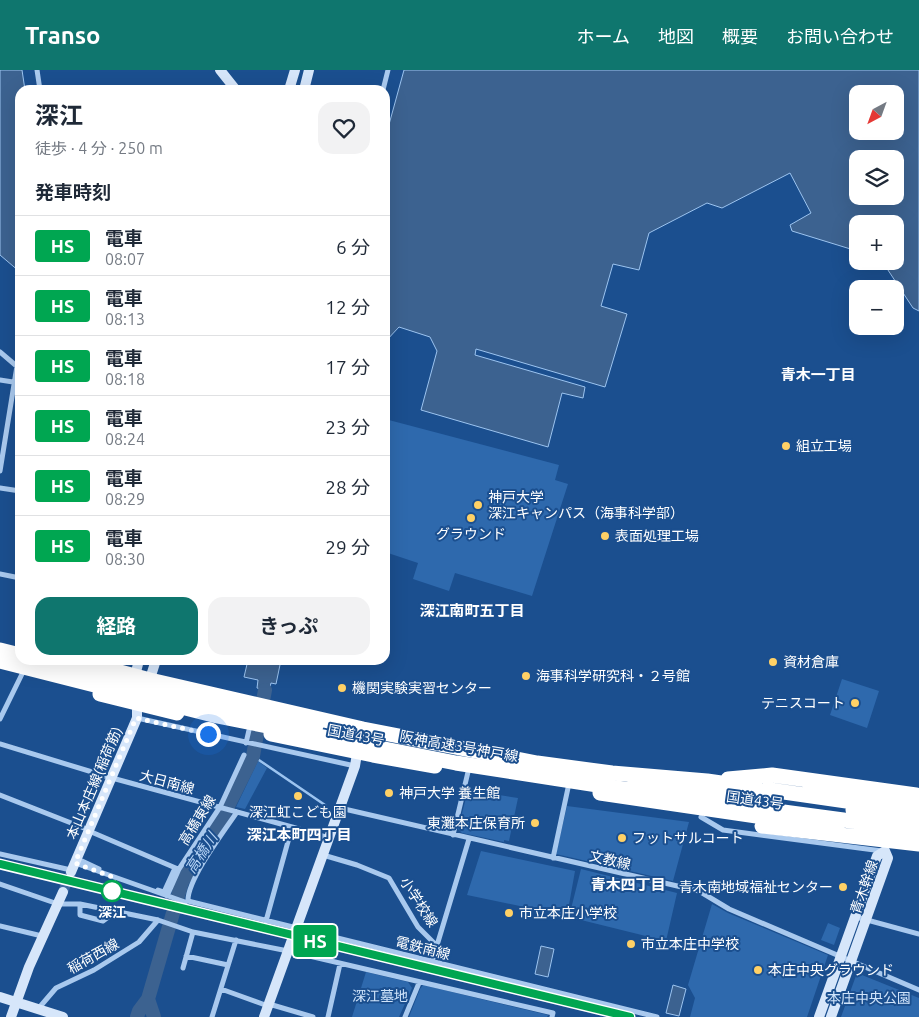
<!DOCTYPE html>
<html lang="ja">
<head>
<meta charset="utf-8">
<style>
	body { margin:0; font-family:Ubuntu,"Noto Sans JP",sans-serif; background:#f2f2f3; color:#1f2937; height:100vh; display:flex; flex-direction:column; font-size:19px; white-space:nowrap }
	* { box-sizing:border-box; margin:0 }
	p { font-size:16px; color:#747a83 }
	.icon { flex:none; width:28px; height:28px; fill:none; stroke:currentColor; stroke-width:2; stroke-linecap:round; stroke-linejoin:round }
	.map { position:relative; flex:1; overflow:hidden }
	.sheet { position:absolute; left:15px; top:15px; width:375px; height:580px; display:flex; flex-direction:column; background:#fff; border-radius:15px; box-shadow:0 5px 20px #0002 }
	.sheet>* { flex:none }
	.badge { padding:0 10px; border-radius:4px; font-size:18px; line-height:32px }
	.needle { width:32px; rotate:221deg }
	.buttons { position:absolute; left:849px; top:15px; display:grid; gap:10px }
	.buttons a { display:grid; place-items:center; width:55px; height:55px; border-radius:10px; background:#fff; box-shadow:0 5px 20px #0002; font-size:25px }
	.you { position:absolute; width:25px; height:25px; margin:-12px; border:4px solid #fff; border-radius:50%; background:#1a73e8; box-shadow:0 0 0 8px #1a73e833 }
	.map>.badge { position:absolute; translate:-50% -50%; box-shadow:0 0 0 2px #fff }
	h2 { padding:0 20px; font-size:19px; line-height:45px }
	.round { display:grid; place-items:center; flex:none; width:52px; height:52px; border-radius:15px; background:#f2f2f3 }
	.summary { display:flex; align-items:center; justify-content:space-between; height:85px; padding:0 20px }
	h1 { font-size:24px; font-weight:700; line-height:38px }
	.cta { display:flex; gap:10px; margin-top:auto; padding:10px 20px }
	.cta a { flex:1; height:58px; border-radius:15px; background:#0f766e; color:#fff; font-size:20px; font-weight:700; line-height:58px; text-align:center }
	.cta a+a { background:#f2f2f3; color:#1f2937 }
	ul { padding:0; list-style:none }
	li { display:flex; align-items:center; gap:15px; height:60px; padding:0 20px; border-top:1px solid #e0e1e3 }
	li div { flex:1 }
	li b { display:block; font-size:19px }
	li em { font-style:normal }
	li .badge { min-width:55px; font-weight:700; text-align:center }
	header { display:flex; align-items:center; gap:30px; box-sizing:border-box; height:70px; padding:0 25px; background:#0f766e; color:#fff }
	header strong { font-size:24px }
	nav { display:flex; gap:28px; margin-inline-start:auto; font-size:18px }
	.map>svg:first-child { display:block }
</style>
</head>
<body>
<header>
<strong>Transo</strong>
<nav><a>ホーム</a><a>地図</a><a>概要</a><a>お問い合わせ</a></nav>
</header>
<div class="map">
<svg width="919" height="947" viewBox="0 0 919 947">
	<rect width="100%" height="100%" fill="#1b4f8f"/>
	<!-- green -->
	<path fill="#2e69ad" d="M385 349 559 395 555 410 568 414 532 526 455 503 449 521 413 509 418 493 385 482Z
		M842 609 879 621 867 658 830 645Z
		M258 691 267 698 245 739 236 737Z
		M468 720 518 728 509 771 504 770V772L462 763 458 759Z
		M567 736 689 752 673 811 556 784Z
		M481 781 575 801 567 846 467 825Z
		M581 799 677 823 666 871 569 847Z
		M712 834 728 843 828 885 807 947H690L695 928 688 915Z
		M828 853 840 858 834 875 821 870Z
		M366 902 408 912 412 918 399 947H352Z
		M857 903 919 928V947H841Z
		M423 915 548 945 547 947H409L420 919Z"/>
	<!-- water -->
	<path fill="#3c6290" stroke="#9cc4f0" fill-rule="evenodd" d="M0 0H22L25 20H20V202L0 185Z
		M404 0H919V241L913 238 882 191H895V154H858L857 181 792 161 790 155 811 143 790 103 722 138 707 133 649 163 639 200 613 194 601 236 627 244 605 317 476 279 475 285 585 317 583 328 562 323 548 377 421 340 437 281 430 267 399 257 385 272V69ZM858 24H895V61H858ZM858 89H895V126H858Z
		M248 590H281L276 614 271 613 269 621 257 618 258 610 244 607Z
		M541 876 554 879 548 907 535 904Z
		M673 915 686 919 679 946 666 943Z"/>
	<g fill="none" stroke-linecap="round" stroke-linejoin="round">
		<!-- stream -->
		<path stroke="#9cc4f0" stroke-width="2.5" d="M253 686 325 735"/>
		<!-- river -->
		<path stroke="#3c6290" stroke-width="14" d="M148 929 154 947
			M137 947 139 941 148 929 182 812 217 758 253 686 265 620"/>
		<!-- secondary-tunnel -->
		<path stroke="#3d69a0" stroke-width="10" stroke-dasharray="10 5" stroke-linecap="butt" d="M63 822 71 802"/>
		<!-- street -->
		<path stroke="#a9c9ee" stroke-width="5" d="M37 0 40 20
			M383 20 388 0
			M0 282 20 299
			M0 310 13 312
			M0 401 17 296
			M0 418 20 421
			M0 504 20 508
			M137 648 355 696
			M0 649 23 602
			M246 673 249 660
			M0 674 112 708 292 757 329 768
			M0 725 89 760
			M340 738 699 821 729 839 919 920
			M701 747 723 760 882 781
			M89 761 178 799
			M453 765 468 702
			M0 784 71 800
			M323 785 357 795 389 808 418 857 437 876
			M553 788 568 718
			M82 791 99 799
			M75 793 185 832 188 831 657 947
			M0 814 58 834H80L158 850 193 862 288 881 553 943 552 947
			M158 820 164 822 175 798
			M167 826 179 799 220 737 244 685
			M188 831C187 810 224 761 237 742
			M80 834V845L103 851 115 842
			M856 847 919 864
			M266 851 292 757
			M0 856 42 866
			M186 886 228 895
			M432 892 469 769
			M183 898 193 862
			M221 919 268 936
			M269 934 313 947
			M38 939 56 918 94 900 139 872 158 850
			M212 947 236 870
			M328 947 340 894
			M405 947 419 913"/>
		<!-- secondary -->
		<path stroke="#d6e6fa" stroke-width="10" d="M220 0 236 20
			M289 20 295 0
			M304 20 309 0
			M136 611 135 606 139 590
			M148 615 156 590
			M71 802 137 648V628
			M0 927 63 947
			M11 947 29 897 63 822
			M264 947 355 696 358 677
			M819 947 877 786 885 781
			M831 947 888 788 885 781"/>
		<!-- highway -->
		<path stroke="#fff" stroke-width="15" d="M0 580 20 585
			M75 590 150 610 363 659 537 693 612 703 707 711 902 739
			M100 624 177 643
			M271 664 373 685 435 696
			M728 709 772 705 916 725
			M600 723 837 758"/>
		<!-- rail casing -->
		<g stroke="#fff" stroke-width="4.5">
			<path id="rail" d="M0 794 630 947"/>
		</g>
		<!-- rail -->
		<use href="#rail" stroke="#1b4f8f" stroke-width="2.5" stroke-dasharray="8" stroke-linecap="butt"/>
		<!-- highway-bridge -->
		<path stroke="#fff" stroke-width="15" d="M38 590 219 635 316 656
			M0 591 217 646 456 693 694 730 919 760
			M635 711 748 727
			M810 717 919 734
			M853 740 919 749
			M762 756 919 774"/>
	</g>
	<g fill="none" stroke-linecap="round" stroke-linejoin="round">
		<!-- line casing -->
		<g stroke="#fff" stroke-width="11">
			<path id="line" d="M0 794 630 947"/>
		</g>
		<!-- line -->
		<use href="#line" stroke="#00a651" stroke-width="8"/>
		<!-- walk -->
		<path stroke="#fff" stroke-width="5" stroke-dasharray="0 9" d="M112 821 115 808 75 793 136 648 208 664"/>
	</g>
	<!-- markers -->
	<g fill="#ffd166" stroke="#1b4f8f" stroke-width="2">
		<circle cx="786" cy="376" r="5"/>
		<circle cx="478" cy="435" r="5"/>
		<circle cx="471" cy="448" r="5"/>
		<circle cx="605" cy="466" r="5"/>
		<circle cx="773" cy="592" r="5"/>
		<circle cx="526" cy="606" r="5"/>
		<circle cx="342" cy="618" r="5"/>
		<circle cx="855" cy="633" r="5"/>
		<circle cx="389" cy="723" r="5"/>
		<circle cx="298" cy="726" r="5"/>
		<circle cx="535" cy="753" r="5"/>
		<circle cx="622" cy="768" r="5"/>
		<circle cx="843" cy="817" r="5"/>
		<circle cx="509" cy="843" r="5"/>
		<circle cx="631" cy="874" r="5"/>
		<circle cx="758" cy="900" r="5"/>
	</g>
	<circle fill="#fff" stroke="#00a651" stroke-width="2.5" cx="112" cy="821" r="10"/>
	<g text-anchor="middle" dominant-baseline="central" stroke-width="4" stroke-linejoin="round" paint-order="stroke">
		<!-- poi labels -->
		<g font-size="14" fill="#fff" stroke="#1b4f8f" text-anchor="start">
			<text x="796" y="376">組立工場</text>
			<text x="488" y="427">神戸大学<tspan x="488" dy="16">深江キャンパス（海事科学部）</tspan></text>
			<text x="471" y="464" text-anchor="middle">グラウンド</text>
			<text x="615" y="466">表面処理工場</text>
			<text x="783" y="592">資材倉庫</text>
			<text x="536" y="606">海事科学研究科・２号館</text>
			<text x="352" y="618">機関実験実習センター</text>
			<text x="845" y="633" text-anchor="end">テニスコート</text>
			<text x="399" y="723">神戸大学 養生館</text>
			<text x="298" y="742" text-anchor="middle">深江虹こども園</text>
			<text x="525" y="753" text-anchor="end">東灘本庄保育所</text>
			<text x="632" y="768">フットサルコート</text>
			<text x="833" y="817" text-anchor="end">青木南地域福祉センター</text>
			<text x="519" y="843">市立本庄小学校</text>
			<text x="641" y="874">市立本庄中学校</text>
			<text x="768" y="900">本庄中央グラウンド</text>
		</g>
		<!-- street labels -->
		<g font-size="14" fill="#fff" stroke="#1b4f8f">
			<text transform="translate(356 665) rotate(11)">国道43号</text>
			<text transform="translate(459 676) rotate(10)">阪神高速3号神戸線</text>
			<text transform="translate(167 712) rotate(15)">大日南線</text>
			<text transform="translate(94 713) rotate(-67)">本山本庄線(稲荷筋)</text>
			<text transform="translate(755 730) rotate(8)">国道43号</text>
			<text transform="translate(197 750) rotate(-58)">高橋東線</text>
			<text transform="translate(610 790) rotate(13)">文教線</text>
			<text transform="translate(864 817) rotate(-71)">青木幹線</text>
			<text transform="translate(419 832) rotate(57)">小学校線</text>
			<text transform="translate(423 878) rotate(14)">電鉄南線</text>
			<text transform="translate(93 886) rotate(-29)">稲荷西線</text>
		</g>
		<!-- stop labels -->
		<g font-size="14" font-weight="bold" fill="#fff" stroke="#1b4f8f">
			<text x="112" y="842">深江</text>
		</g>
		<!-- park labels -->
		<g font-size="14" fill="#cfe3fa" stroke="#1b4f8f">
			<text x="380" y="926">深江墓地</text>
			<text x="869" y="928">本庄中央公園</text>
		</g>
		<!-- neighbourhood labels -->
		<g font-size="15" font-weight="bold" fill="#fff" stroke="#1b4f8f">
			<text x="818" y="304">青木一丁目</text>
			<text x="472" y="540">深江南町五丁目</text>
			<text x="299" y="764">深江本町四丁目</text>
			<text x="628" y="814">青木四丁目</text>
		</g>
		<!-- water labels -->
		<g font-size="15" font-style="italic" fill="#b5d3f5" stroke="#1b4f8f">
			<text transform="translate(201 783) rotate(-57)">高橋川</text>
		</g>
	</g>
</svg>
<div class="buttons">
<a><svg class="needle" viewBox="-14 -14 28 28"><path d="M0-13l5 13h-10z" fill="#e53935"/><path d="M0 13l5-13h-10z" fill="#747a83"/></svg></a>
<a><svg class="icon" aria-label="layers" viewBox="0 0 24 24"><path d="M12 4l9 5-9 5-9-5zM3 14l9 5 9-5"/></svg></a>
<a>+</a>
<a>−</a>
</div>
<div class="you" style="left:208px;top:664px"></div>
<b class="badge" style="left:315px;top:871px;background:#00a651;color:#fff">HS</b>
<section class="sheet">
<div class="summary"><div><h1>深江</h1><p>徒歩 · 4 分 · 250 m</p></div><a class="round"><svg class="icon" aria-label="heart" viewBox="0 0 24 24"><path d="M12 20l-8-8c-3-5 5-10 8-4 3-6 11-1 8 4z"/></svg></a></div>
<h2>発車時刻</h2>
<ul>
<li><span class="badge" style="background:#00a651;color:#fff">HS</span><div><b>電車</b><p>08:07</p></div><em>6 分</em></li>
<li><span class="badge" style="background:#00a651;color:#fff">HS</span><div><b>電車</b><p>08:13</p></div><em>12 分</em></li>
<li><span class="badge" style="background:#00a651;color:#fff">HS</span><div><b>電車</b><p>08:18</p></div><em>17 分</em></li>
<li><span class="badge" style="background:#00a651;color:#fff">HS</span><div><b>電車</b><p>08:24</p></div><em>23 分</em></li>
<li><span class="badge" style="background:#00a651;color:#fff">HS</span><div><b>電車</b><p>08:29</p></div><em>28 分</em></li>
<li><span class="badge" style="background:#00a651;color:#fff">HS</span><div><b>電車</b><p>08:30</p></div><em>29 分</em></li>
</ul>
<div class="cta"><a>経路</a><a>きっぷ</a></div>
</section>
</div>
</body>
</html>
